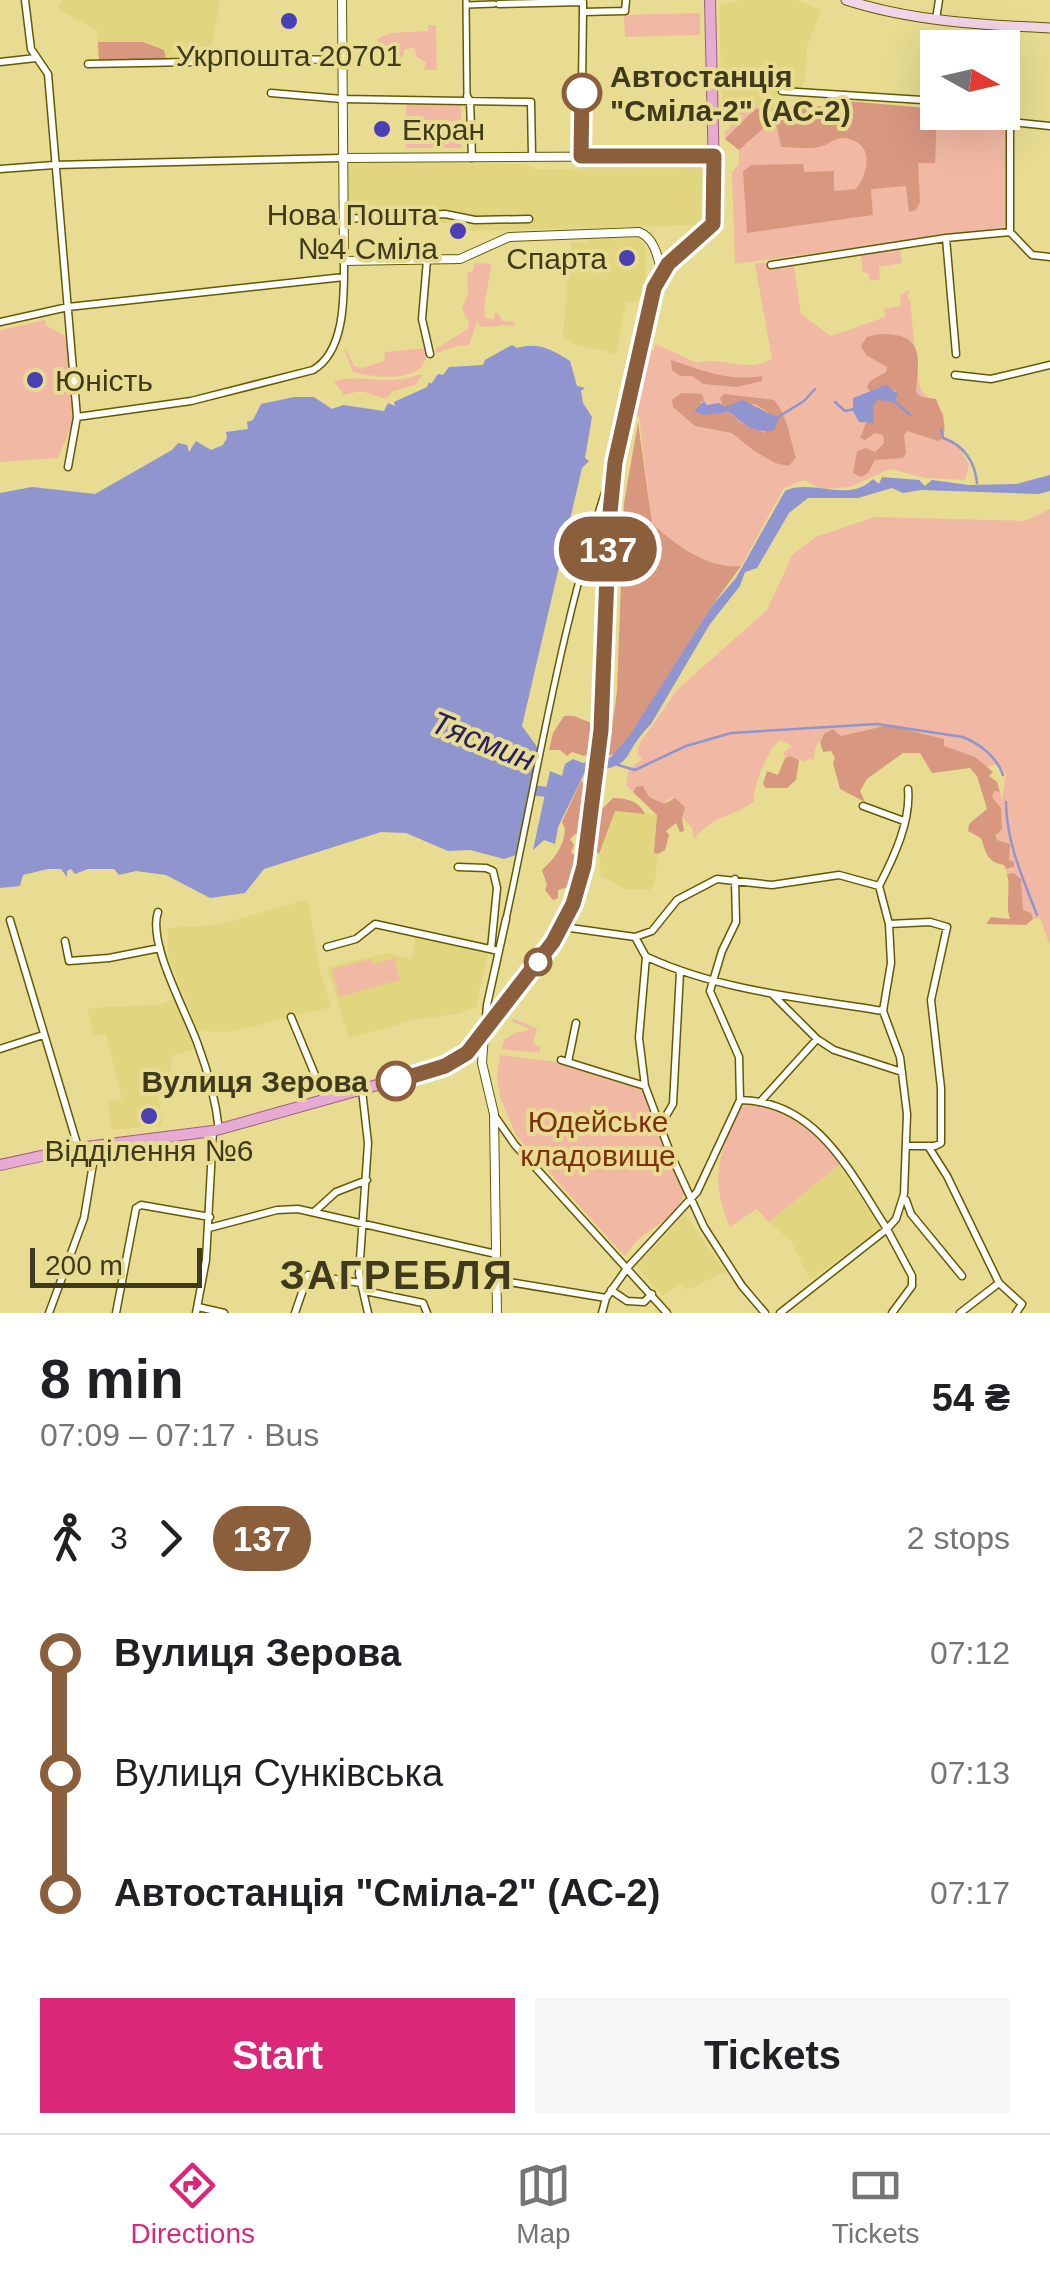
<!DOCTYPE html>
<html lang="en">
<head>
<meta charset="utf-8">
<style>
	body { margin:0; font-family:Helvetica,sans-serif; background:#f6f6f6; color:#202124; height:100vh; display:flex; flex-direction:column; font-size:38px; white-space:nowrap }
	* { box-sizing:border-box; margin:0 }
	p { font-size:32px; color:#757577 }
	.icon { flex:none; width:55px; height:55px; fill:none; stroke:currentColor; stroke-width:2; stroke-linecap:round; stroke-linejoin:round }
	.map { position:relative; height:1313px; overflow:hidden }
	.sheet { display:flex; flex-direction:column; background:#fff; flex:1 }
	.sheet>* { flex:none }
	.badge { padding:0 20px; border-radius:32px; font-size:35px; line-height:65px }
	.needle { width:65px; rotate:98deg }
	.tools { position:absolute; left:920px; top:30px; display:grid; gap:20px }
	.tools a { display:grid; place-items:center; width:100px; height:100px; border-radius:0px; background:#fff; box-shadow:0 10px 40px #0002; font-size:50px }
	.scale { position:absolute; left:30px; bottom:25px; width:172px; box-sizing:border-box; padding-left:10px; border:5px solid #3f3a1b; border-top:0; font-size:28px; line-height:35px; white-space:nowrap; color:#3f3a1b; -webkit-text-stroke:8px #e7dc91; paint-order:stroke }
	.map>.badge { position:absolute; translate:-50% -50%; box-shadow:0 0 0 5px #fff }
	.legs { display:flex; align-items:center; gap:15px; height:110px; padding:0 40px; font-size:32px }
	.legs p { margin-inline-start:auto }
	.summary { display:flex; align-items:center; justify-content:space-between; height:170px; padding:0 40px }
	h1 { font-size:55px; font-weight:600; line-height:75px }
	.cta { display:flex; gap:20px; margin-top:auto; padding:20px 40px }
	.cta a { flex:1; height:115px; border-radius:0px; background:#db2777; color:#fff; font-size:40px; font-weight:600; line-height:115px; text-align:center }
	.cta a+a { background:#f6f6f6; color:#202124 }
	ul { padding:0 40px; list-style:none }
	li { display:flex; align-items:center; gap:35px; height:120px; font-size:38px }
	li i { display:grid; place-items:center; width:15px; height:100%; margin:0 12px; background:currentColor }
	li i::after { content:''; width:25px; height:25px; margin:-12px; border:8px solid; border-radius:50%; background:#fff }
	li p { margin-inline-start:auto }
	li:first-child i { background:linear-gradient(#0000 50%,currentColor 0) }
	li:last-child i { background:linear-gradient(currentColor 50%,#0000 0) }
	.tabs { display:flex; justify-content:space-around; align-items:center; height:140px; border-top:2px solid #e0e0e0; background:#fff; font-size:28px; color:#757577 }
	.tabs a { display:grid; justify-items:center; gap:5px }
	.tabs .current { color:#db2777 }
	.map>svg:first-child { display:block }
</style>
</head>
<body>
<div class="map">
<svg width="1050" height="1313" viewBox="0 0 1050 1313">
	<rect width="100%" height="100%" fill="#e7dc91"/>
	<!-- built -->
	<path fill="#e1d580" d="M62 0H220L210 57 99 61 97 30 58 9Z
		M741 0H797L821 10 807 47 805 83H802V89H779L778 107H722L719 6Z
		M349 162 525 164 535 169 703 168 704 225 462 231V223H437L434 219 348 221Z
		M591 238H640L645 245V295L635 302H626L616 354 574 344 563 336 571 242 587 243Z
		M614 811 657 815 654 853 658 854 655 881 650 890 625 889 601 876 599 854Z
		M308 899 320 971 331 1007 231 1032 198 1031 168 956V928L218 925Z
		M416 936 488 953 476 1007 458 1014 418 1019 349 1038 327 967 387 953 411 959Z
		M175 999 195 1049 176 1054 172 1059 168 1096 158 1097 163 1125 112 1130 108 1103 122 1099 106 1034 94 1036 87 1008 157 1005Z
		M840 1164 881 1229 810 1280 791 1241 769 1222Z
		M685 1214 726 1272 687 1290 681 1283 663 1296 636 1266Z"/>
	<!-- green -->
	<path fill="#f1b9a4" d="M700 13V35L625 37 624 15Z
		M428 25H436L437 70H423L426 63 416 56 415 47 404 50 403 57 385 54 377 39 391 33 428 31Z
		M824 99 937 109 938 112 953 113 1005 125 1009 165V224L1006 227 735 264 732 172 739 164V150L725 139V130H729V119L724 118V108L823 106Z
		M461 104V148H406V105Z
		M899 245 902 263 879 267 880 279 870 281 868 273H863L860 251Z
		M793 259 801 314 831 336 885 317 884 309 901 306 900 295 910 290 907 299 910 298 916 367 921 390 944 414 942 434 961 450 969 465 965 480 925 478 890 469 850 487 822 489 804 480 784 488 741 566C708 569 675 545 652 523L639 417 635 414 648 352 654 350 656 344 697 363C724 355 746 374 772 359L755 264Z
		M474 263 491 264C490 284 482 299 485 318L494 319 495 313H498L502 321 515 322V325L480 327 478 320 469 345 456 346 438 353 435 351 437 348 468 329 469 323 462 309 468 294 467 273 474 270Z
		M45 320 47 326 67 337 73 422 58 458 0 462V330Z
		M427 348C429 385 377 378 353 372L345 352 346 349 354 366 363 368 384 361 385 352Z
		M417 375H422L415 385 393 391 386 399 361 391 344 395 334 381C362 373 390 387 417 375Z
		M1050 509V945L1040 918 1033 919 1031 913 1023 910 1021 879 1014 873 1007 874 1006 869 1013 868 1009 860V844L997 840 1001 808 992 797 993 791 1000 792 1002 800 1006 774 998 764 985 767 975 757 943 746V739L888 725 841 736 824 734 816 746 813 761 809 758 806 762 790 756 785 758 783 753 792 746 780 740C769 747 752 788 754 801 731 819 715 813 694 839L692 828 682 817 684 812 670 798 664 804 655 802 636 787 633 792 626 785 629 769 642 759 637 754 640 743 678 689 767 610 793 554 816 537 874 517 1025 521Z
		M395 958 400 980 339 997 332 969 371 959 373 964Z
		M512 1018 537 1028 533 1044 541 1047 539 1053 502 1049 504 1040 517 1032 527 1031 528 1028 513 1022Z
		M500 1055 557 1062 642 1090 684 1192C680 1213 656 1226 640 1238 633 1243 631 1251 624 1256L516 1135 500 1097 497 1076Z
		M743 1105C784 1102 819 1130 840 1164L769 1222 757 1209 730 1227C715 1192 715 1169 728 1133 732 1122 735 1113 743 1105Z"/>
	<!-- forest -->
	<path fill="#d8977f" d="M98 42H143L164 50 166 59 99 61Z
		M824 99 937 109 935 163H918L920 202 916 210 909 212 906 186 871 189 873 215 747 233 743 171 752 165 803 164 804 172 834 171V191L856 189C869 172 875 143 845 138 835 137 831 143 822 146 811 150 793 147 781 147L775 118 739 150 725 139 755 109 823 106Z
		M879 334C925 333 919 356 916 392L921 397 936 399C942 414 947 421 943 438L938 441 908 431 904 435 906 453 903 458 875 460 868 473 861 477 853 473 857 451 866 448 875 452 884 443 883 435 875 433 865 440 860 438 866 423 873 422V406L877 400 895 401 897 398 895 390 879 387 871 393 867 387 870 381 886 372 887 367 866 355 861 346 867 337Z
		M671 360C702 370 728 382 762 376V381L737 387 703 384 692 376H680L672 370Z
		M681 393 702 394 704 401 700 402 712 414 730 412 739 422 765 433 768 412 755 404 723 407 720 398 724 394 774 400C789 418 789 437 796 457L789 466 775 463 753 450 732 433 695 426 673 407 672 400Z
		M638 422 652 523C675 545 708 569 741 566L712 606 631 735 614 754 608 756 617 692 624 503Z
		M564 716H574L591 723 589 753 584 756 572 752 567 756 560 750H549L553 733Z
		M888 725 944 739V746L975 757 993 772 989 776 997 782 1000 792 994 791 992 797 1001 808 1002 829 996 835 997 840 1010 844 1009 860 1014 862V867L1006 869 1004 865C987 862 986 853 981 838L968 831 969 824 987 809 977 776 970 768 932 773 920 753H903L867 779 860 791 865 802 840 789 833 763 835 758 831 751 823 752 820 742 824 734 833 729 841 736Z
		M790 756 799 760 796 780 787 788H766L763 784 767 771 778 775 785 758Z
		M581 781 585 785C583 802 582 815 580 830L570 839 574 845 571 853 577 855 568 887 558 890V898L553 900 545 890 547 885 542 870C554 859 564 847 565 829L562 822Z
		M643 786 649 797 664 804 675 798 685 807 682 818 684 831 680 832 676 823 666 831 669 835 665 850 658 854 654 853 657 815 633 792 636 787Z
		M613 798C626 798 639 801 645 814L615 811 599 854 596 851 600 811Z
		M1014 873 1021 879 1023 910 1031 913 1033 919 1026 925 986 924 991 917 1010 919C1005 904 1011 890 1007 874Z"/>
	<!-- water -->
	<path fill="#9094cf" d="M512 345 517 348C538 342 551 349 570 361L577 386 585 388 581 391 583 403 592 417 585 458 589 461 582 468 522 726 538 748 516 855 504 859 470 850 448 851 406 833 381 832 264 869 245 893 210 898 166 875 136 871 119 875 114 869H88L75 874 71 869 67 871V877L61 869H48L23 875 20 886 0 888V493L32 487 95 494 172 450 178 443 187 445 189 452 196 441 211 450 223 445 227 438 226 432 248 429 247 422 253 420 261 404 294 397H314L332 409 343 405 384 411 388 403 395 406 394 402 427 387 429 382 431 384 438 374 443 375 449 367 483 365 485 360Z
		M886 385 898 394 895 402 878 400 873 406 874 423 859 422 853 411V398Z
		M742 400 779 418 774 430C757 435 740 423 730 412L704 415 694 411 704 401 707 405 719 403 725 407Z
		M1050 475V491L1038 494 921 490 903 493 892 488 858 498H808L789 513 757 568 745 572 740 586 710 624 651 724C616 760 641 763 584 774L558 827 555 844 544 840 533 850 550 771 562 776 565 764 573 759 583 763 611 757 630 735 712 606 736 578 785 491C812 478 848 504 873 479L879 484 882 477 919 480 925 486 932 480 969 485 1016 484Z"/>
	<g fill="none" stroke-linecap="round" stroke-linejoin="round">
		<!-- stream -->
		<path stroke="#9094cf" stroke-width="2.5" d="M835 402 845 411 854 409
			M895 402 910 415
			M778 417 804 401 815 389
			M941 430 943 438C964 445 975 462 977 483
			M618 765 635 770 686 746 731 733 877 724 963 737C980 744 997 757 1003 775
			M1006 802C1006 841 1023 879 1037 915"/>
		<!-- river -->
		<path stroke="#9094cf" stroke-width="10" d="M517 785 529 790 559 793"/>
		<!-- pedestrian casing -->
		<g stroke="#655a00" stroke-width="8">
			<path id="pedestrian" d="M466 0 467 96
				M467 5 494 4
				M506 919C538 772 561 622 609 479"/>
		</g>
		<!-- minor casing -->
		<g stroke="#655a00" stroke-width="9">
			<path id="minor" d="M25 0 31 49 48 74 77 417 68 467
				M499 4 583 2V12L625 11 626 0
				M936 19 939 0
				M0 62 36 58
				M88 64 192 62 221 58 342 60
				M782 91 938 101
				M271 93 342 99 531 102 532 156
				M467 96 470 101 472 158
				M985 112 1010 122 1050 126
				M1010 122V232L1032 255 1050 257
				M581 156 583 12
				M0 169 54 165 341 158
				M343 219 445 214 475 220 529 219
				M946 238 956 354
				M427 260 422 319 430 354
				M771 265 946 238 1010 232
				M0 322 68 307 344 277
				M955 375 991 379 1050 365
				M77 417 191 401 313 370C346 351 344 294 344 261
				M863 806 904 821
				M458 867 486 868 493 871 497 888 491 949
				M158 912C147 943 187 1013 198 1045 208 1072 216 1102 219 1130
				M10 920 78 1147
				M889 924 930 922 947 927 931 1000 941 1088V1143L935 1146H906
				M563 927 635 937 652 931 677 900 717 879 772 885 839 875 879 886
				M635 937 646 957 639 1038 645 1086 671 1155 704 1227 742 1286 765 1313
				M65 941 69 961 109 958 160 948
				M327 947 356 939 375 924 499 951
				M647 957C721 991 803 998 883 1011
				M774 996 817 1039 834 1050 902 1072
				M291 1017 325 1099
				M485 1031 487 1005 506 919
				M0 1049 43 1035
				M561 1060 645 1086
				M568 1062 576 1023
				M362 1090 368 1143 359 1274 368 1313
				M740 1100C817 1101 850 1172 887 1229L780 1313
				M761 1101 817 1039
				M494 1115 515 1145 667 1313
				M660 1126 673 1104 680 972
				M928 1146 947 1176 999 1283 960 1313
				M906 1200 911 1214 962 1276
				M314 1212 336 1192 367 1180
				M209 1228 277 1210 298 1209 496 1254
				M497 1280 606 1298
				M999 1283 1022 1304 1016 1313
				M611 1290 627 1301 644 1302 652 1294
				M365 1291 423 1303 427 1313
				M198 1307 224 1313
				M49 1313 84 1218 96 1146
				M116 1313 136 1208 141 1205 210 1217
				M196 1313 206 1260 213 1131
				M295 1313 308 1275 361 1283
				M602 1313 606 1298 628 1267 697 1192 740 1100 739 1057 710 991 722 951 736 922 735 879
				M892 1313 912 1286V1276L887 1229 896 1219 904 1194 907 1114 900 1057 883 1011 891 963 889 924 879 886C894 857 911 821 908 789"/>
		</g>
		<!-- tertiary casing -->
		<g stroke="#655a00" stroke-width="10">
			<path id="tertiary" d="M342 0 344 261 460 259 509 237 639 232C655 238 658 258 662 274
				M341 158 714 156
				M484 1034 482 1063 494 1114 497 1313"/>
		</g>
		<!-- secondary casing -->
		<g stroke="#655a00" stroke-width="11">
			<path id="secondary" d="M846 0C911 21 981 25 1050 28"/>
		</g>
		<!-- primary casing -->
		<g stroke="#a05f7e" stroke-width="12">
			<path id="primary" d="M0 1165 78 1148 213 1131 445 1066 467 1053 484 1034 553 942 573 904 584 866 603 711 609 523 615 462 654 288 668 264 706 233 715 218 710 0"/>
		</g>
		<!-- pedestrian -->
		<use href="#pedestrian" stroke="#fff" stroke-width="5"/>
		<!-- minor -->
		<use href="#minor" stroke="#fff" stroke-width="6"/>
		<!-- tertiary -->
		<use href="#tertiary" stroke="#fff" stroke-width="8"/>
		<!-- secondary -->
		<use href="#secondary" stroke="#f2d5e8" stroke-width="9"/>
		<!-- primary -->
		<use href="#primary" stroke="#e5abd2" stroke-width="10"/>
	</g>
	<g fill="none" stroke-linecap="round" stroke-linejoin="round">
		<!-- line-1 casing -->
		<g stroke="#fff" stroke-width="22">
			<path id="line-1" d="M396 1081 445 1066 467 1053 553 942 573 904 584 866 601 730 609 523 615 462 654 288 668 264 713 224 714 156H581L582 93"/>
		</g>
		<!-- line-1 -->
		<use href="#line-1" stroke="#8b5e3c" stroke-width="15"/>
	</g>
	<!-- markers -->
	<g fill="#4b3fb6" stroke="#e7dc91" stroke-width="4">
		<circle cx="289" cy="21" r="10"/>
		<circle cx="382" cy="129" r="10"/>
		<circle cx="458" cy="231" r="10"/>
		<circle cx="627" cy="258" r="10"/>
		<circle cx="35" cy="380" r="10"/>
		<circle cx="149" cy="1116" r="10"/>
	</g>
	<g fill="#fff" stroke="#8b5e3c" stroke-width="5">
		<circle cx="582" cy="93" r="18"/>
		<circle cx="538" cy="962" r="12"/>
		<circle cx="396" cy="1081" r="18"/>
	</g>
	<g text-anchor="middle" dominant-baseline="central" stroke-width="8" stroke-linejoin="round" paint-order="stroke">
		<!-- poi labels -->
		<g font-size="30" fill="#3f3a1b" stroke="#e7dc91">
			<text x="289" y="55">Укрпошта 20701</text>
			<text x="402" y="129" text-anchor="start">Екран</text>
			<text x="438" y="214" text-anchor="end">Нова Пошта<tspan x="438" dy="34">№4 Сміла</tspan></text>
			<text x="607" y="258" text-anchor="end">Спарта</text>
			<text x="55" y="380" text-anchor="start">Юність</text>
			<text x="149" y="1150">Відділення №6</text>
		</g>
		<!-- stop labels -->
		<g font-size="30" font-weight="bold" fill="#3f3a1b" stroke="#e7dc91" text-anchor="start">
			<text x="610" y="76">Автостанція<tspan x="610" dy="34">"Сміла-2" (АС-2)</tspan></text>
			<text x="368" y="1081" text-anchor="end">Вулиця Зерова</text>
		</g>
		<!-- park labels -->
		<g font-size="30" fill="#7e300f" stroke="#e7dc91">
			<text x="598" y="1121">Юдейське<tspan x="598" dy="34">кладовище</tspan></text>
		</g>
		<!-- water labels -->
		<g font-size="32" font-style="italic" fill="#262065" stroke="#e7dc91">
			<text transform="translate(483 741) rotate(22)">Тясмин</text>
		</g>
		<!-- district labels -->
		<g font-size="40" font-weight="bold" letter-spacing="2.5" fill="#3f3a1b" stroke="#e7dc91">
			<text x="397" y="1275">ЗАГРЕБЛЯ</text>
		</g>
	</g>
</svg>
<div class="tools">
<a><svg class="needle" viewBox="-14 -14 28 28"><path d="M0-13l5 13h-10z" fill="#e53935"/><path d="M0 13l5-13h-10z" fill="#757577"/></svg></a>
</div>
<div class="scale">200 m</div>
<b class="badge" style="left:608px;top:549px;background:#8b5e3c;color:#fff">137</b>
</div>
<section class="sheet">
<div class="summary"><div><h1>8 min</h1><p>07:09 – 07:17 · Bus</p></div><b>54 ₴</b></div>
<div class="legs"><svg class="icon" aria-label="walk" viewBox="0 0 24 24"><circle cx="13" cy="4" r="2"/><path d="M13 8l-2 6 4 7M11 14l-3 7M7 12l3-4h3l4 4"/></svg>3<svg class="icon" aria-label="forward" viewBox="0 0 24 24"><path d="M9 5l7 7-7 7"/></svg><b class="badge" style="background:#8b5e3c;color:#fff">137</b><p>2 stops</p></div>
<ul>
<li><i style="color:#8b5e3c"></i><b>Вулиця Зерова</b><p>07:12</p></li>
<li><i style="color:#8b5e3c"></i><span>Вулиця Сунківська</span><p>07:13</p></li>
<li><i style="color:#8b5e3c"></i><b>Автостанція &quot;Сміла-2&quot; (АС-2)</b><p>07:17</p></li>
</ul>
<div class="cta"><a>Start</a><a>Tickets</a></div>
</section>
<nav class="tabs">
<a class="current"><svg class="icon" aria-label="directions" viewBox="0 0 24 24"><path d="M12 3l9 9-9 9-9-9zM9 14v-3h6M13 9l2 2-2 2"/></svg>Directions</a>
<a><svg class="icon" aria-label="map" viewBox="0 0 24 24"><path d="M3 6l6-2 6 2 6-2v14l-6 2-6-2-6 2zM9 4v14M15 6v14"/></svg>Map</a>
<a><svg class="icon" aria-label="tickets" viewBox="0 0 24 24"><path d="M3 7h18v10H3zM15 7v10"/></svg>Tickets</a>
</nav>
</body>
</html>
